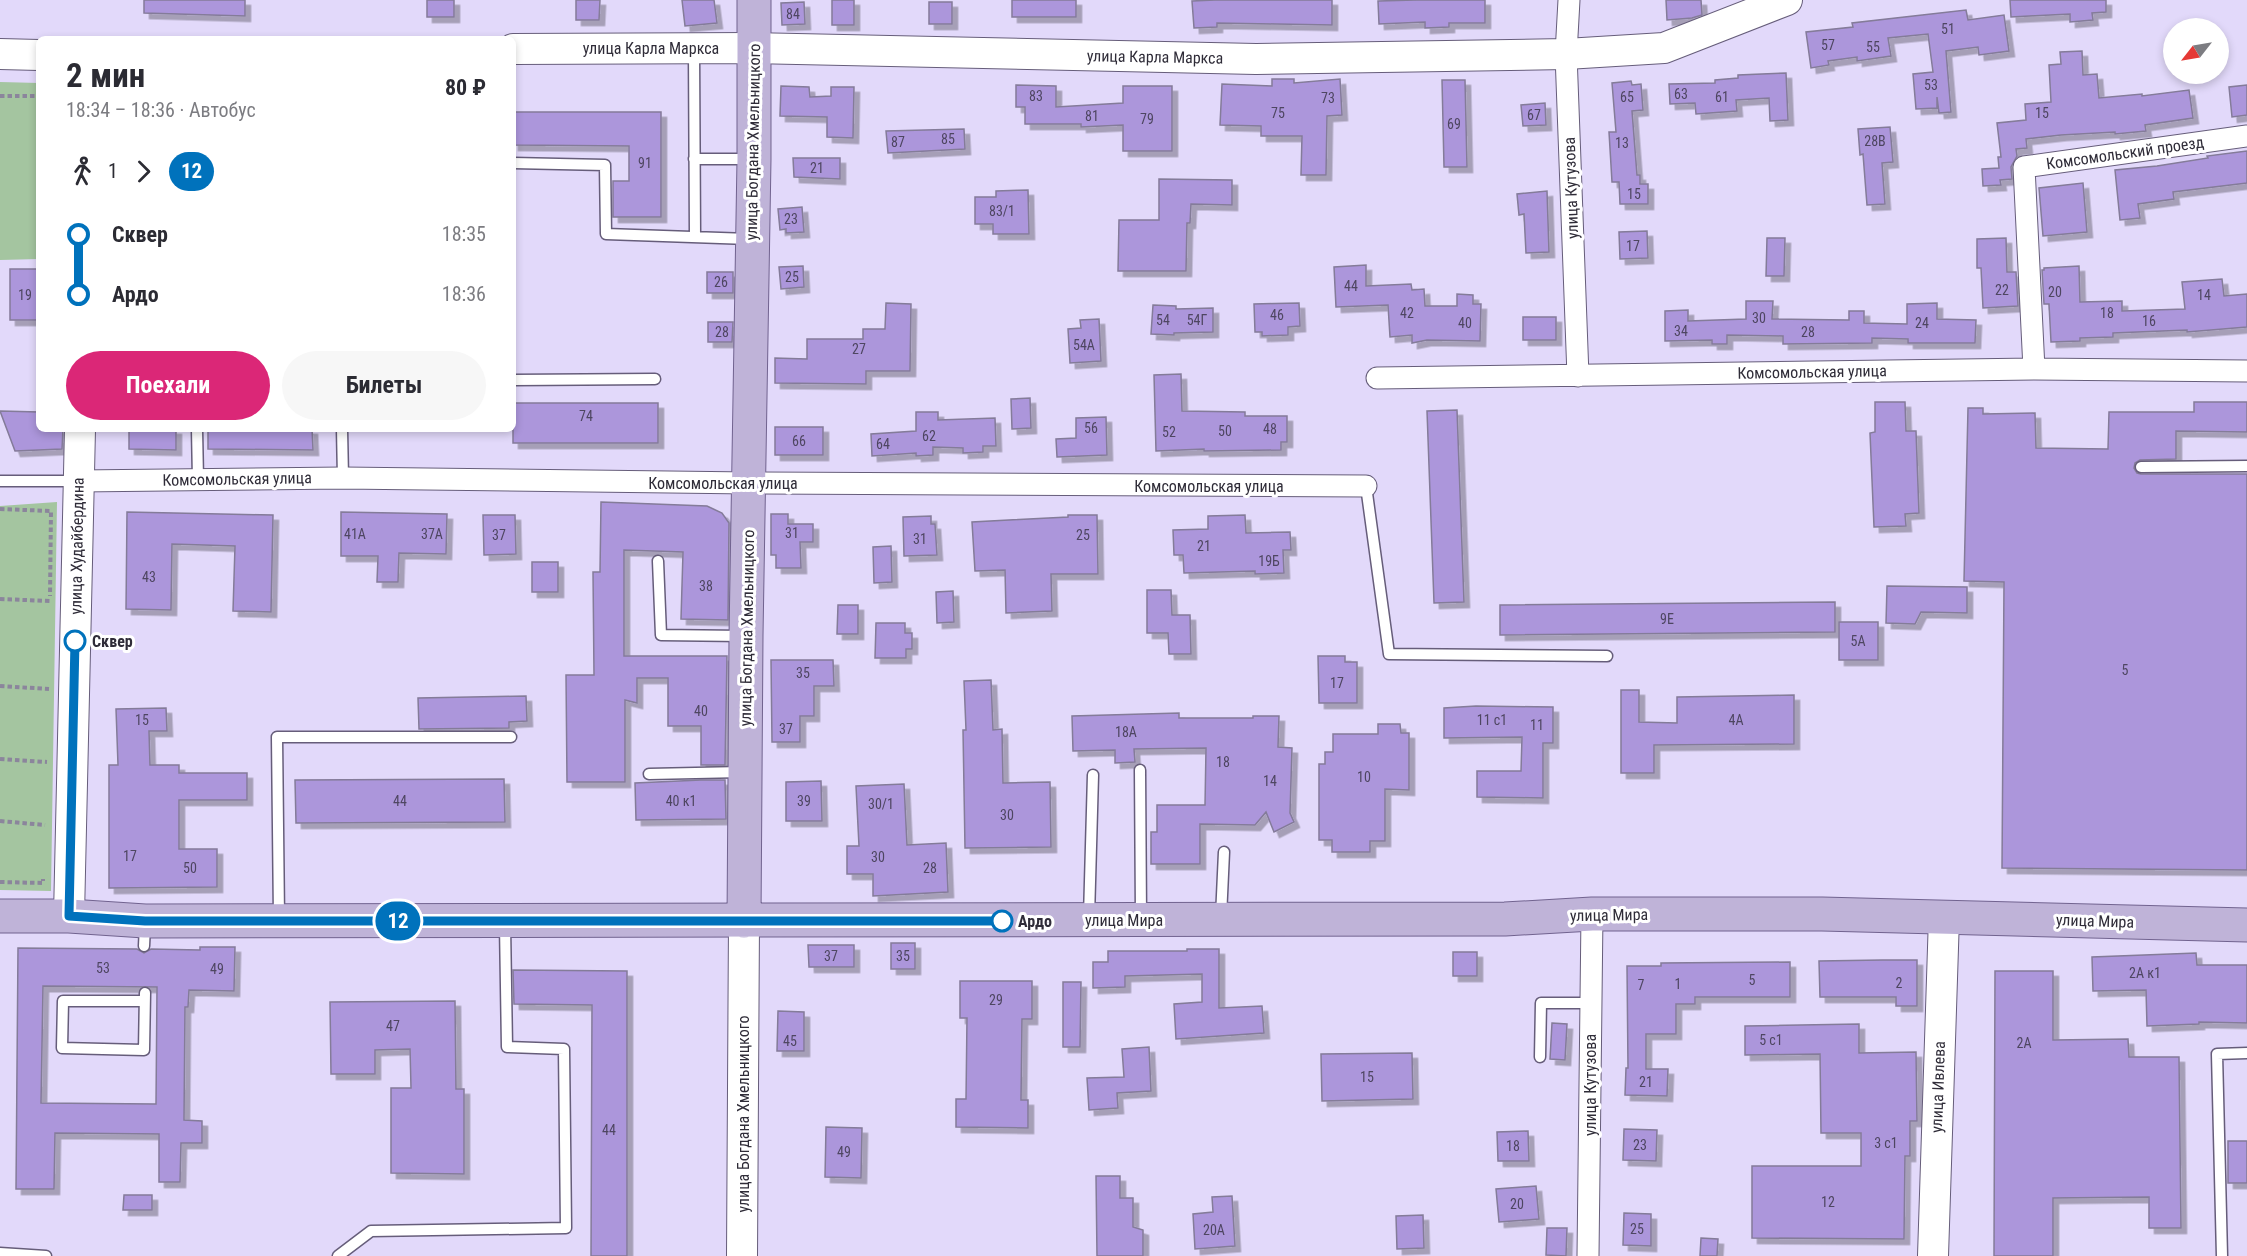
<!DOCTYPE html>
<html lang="ru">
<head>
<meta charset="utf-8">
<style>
	body { margin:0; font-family:"Roboto Condensed",sans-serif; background:#f7f7f7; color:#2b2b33; height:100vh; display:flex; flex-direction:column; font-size:22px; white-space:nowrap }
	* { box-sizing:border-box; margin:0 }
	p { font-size:20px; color:#7c7c81 }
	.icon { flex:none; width:33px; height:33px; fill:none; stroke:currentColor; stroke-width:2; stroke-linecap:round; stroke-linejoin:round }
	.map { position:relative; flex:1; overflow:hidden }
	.side { position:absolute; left:36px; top:36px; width:480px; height:396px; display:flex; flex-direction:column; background:#fff; border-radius:9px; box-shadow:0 3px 9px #0003 }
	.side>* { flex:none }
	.badge { padding:0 12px; border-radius:20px; font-size:21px; line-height:39px }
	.needle { width:39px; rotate:239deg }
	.tools { position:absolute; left:2163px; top:18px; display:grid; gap:12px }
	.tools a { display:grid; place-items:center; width:66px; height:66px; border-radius:50%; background:#fff; box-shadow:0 3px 9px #0003; font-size:30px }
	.map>.badge { position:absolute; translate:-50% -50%; box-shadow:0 0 0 3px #fff }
	.legs { display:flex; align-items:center; gap:9px; height:66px; padding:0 30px; font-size:20px }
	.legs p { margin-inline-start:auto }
	.overview { display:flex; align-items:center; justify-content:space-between; height:102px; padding:0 30px }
	h1 { font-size:33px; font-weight:700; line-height:45px }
	.cta { display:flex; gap:12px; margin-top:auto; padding:12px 30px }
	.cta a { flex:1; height:69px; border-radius:36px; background:#db2777; color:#fff; font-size:24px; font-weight:700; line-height:69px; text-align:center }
	.cta a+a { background:#f7f7f7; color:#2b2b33 }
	ul { padding:0 30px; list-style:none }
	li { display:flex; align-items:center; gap:21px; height:60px; font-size:22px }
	li i { display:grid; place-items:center; width:9px; height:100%; margin:0 8px; background:currentColor }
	li i::after { content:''; width:15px; height:15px; margin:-8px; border:4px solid; border-radius:50%; background:#fff }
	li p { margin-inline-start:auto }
	li:first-child i { background:linear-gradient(#0000 50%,currentColor 0) }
	li:last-child i { background:linear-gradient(currentColor 50%,#0000 0) }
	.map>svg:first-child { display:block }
</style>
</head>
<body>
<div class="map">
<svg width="2247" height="1256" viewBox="0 0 2247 1256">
	<defs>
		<filter id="shadow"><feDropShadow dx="5.5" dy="5.5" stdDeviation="0" flood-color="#0004"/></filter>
	</defs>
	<rect width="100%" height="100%" fill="#e2d9fa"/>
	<!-- green -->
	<path fill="#a4c5a0" d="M0 82 39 83V259L0 260Z
		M57 502 51 891 0 890V506Z"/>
	<!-- building -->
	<path fill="#ac96db" stroke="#847b99" stroke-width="1.5" fill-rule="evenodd" filter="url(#shadow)" d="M144 0H245V16L144 13Z
		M427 0H454V17H427Z
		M576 0H600L599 20H576Z
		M682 0H714L717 23 685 26Z
		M832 0H854V25H832Z
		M1012 0H1076V17H1012Z
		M1215 0H1332V25L1217 23V27L1194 28 1192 1Z
		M1416 0H1485V23H1449V27L1425 28V22L1379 24 1378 1Z
		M1666 0H1701L1702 15 1692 18 1667 20Z
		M2010 0H2106V12L2092 13 2093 20 2070 22V14L2011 17Z
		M804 2 805 24 782 25 781 3Z
		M929 2H952V24H929Z
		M1966 10 1968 20 2004 15 2009 51 1979 55 1978 47 1946 51 1951 112 1939 113 1937 97V108L1916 109 1913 74 1933 72 1928 34 1888 38 1891 56 1857 61V57L1828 61 1829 65 1811 68 1806 32 1853 27 1852 23Z
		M2082 51 2083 75 2097 74 2099 98 2142 94V96L2189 90 2193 118 2145 125 2146 131 2115 134V132L2061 135 2026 139 2027 148 2016 149 2017 156 2011 167 2012 179 2000 180 2001 185 1983 186 1982 169 1999 168 1998 157H2001L1997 123 2026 120 2025 104 2051 102 2049 65 2061 64 2060 52Z
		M1786 73 1788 120 1770 121 1769 98 1736 100 1737 111 1696 114 1695 103 1670 104 1669 84 1715 83V80L1738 78V75Z
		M1272 79H1294V83L1340 79 1342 115 1327 116 1326 175H1301L1302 136H1261V126L1220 125 1222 84 1272 86Z
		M1442 80H1465L1467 167H1444Z
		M1631 81 1632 85 1641 84 1643 110 1632 111 1637 175H1640V184H1648V204H1620L1619 182H1612L1609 132H1616L1612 83Z
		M1016 85 1056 86V107L1123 103V86H1172V151H1123V125L1081 127V124H1025V107H1016Z
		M2247 85V115L2232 117 2229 87Z
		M781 86 809 87 810 97 831 96V87H854L853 138 827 137V117L780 116Z
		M1545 103 1546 125 1523 126 1521 105Z
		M513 112H661V217H613V181H629V146L513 145Z
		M1890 127 1893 162 1882 163 1885 204 1867 205 1863 154 1860 155 1858 129Z
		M964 129 965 149 888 153 886 131Z
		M2247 151V183L2173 192 2174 199 2138 204 2140 218 2120 220 2115 170 2157 166 2208 158 2207 156Z
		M793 158H840V179L794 177Z
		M1159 179 1232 180V205L1191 204 1190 223H1187L1186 271H1118L1119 220H1159Z
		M2083 183 2087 232 2043 236 2039 188Z
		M1028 190 1029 234H993V224H975V197H996V191Z
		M1547 191 1549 252 1526 253 1524 214 1519 215 1517 194Z
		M802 207 804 232 786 233V229L780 230 778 209Z
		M1647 231 1648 258 1620 259 1619 232Z
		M1767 238H1785L1784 276H1766Z
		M2006 238 2007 272H2016L2018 306 1983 308 1981 268H1977V239Z
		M1366 265V286L1411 284 1412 290 1424 289 1425 306H1457V294L1473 295V304H1481L1480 341 1427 340 1412 343V335L1390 337 1388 305 1336 307 1334 267Z
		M803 266 804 287 781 289 779 267Z
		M2079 266 2080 302 2122 301V311L2185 309 2182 282 2222 279 2224 296 2247 294V327L2187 332V330L2113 333V337L2080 338V341L2051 342 2049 304H2044L2042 270H2044V268Z
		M10 269H39V320H10Z
		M707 272H733V293H707Z
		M1746 301H1773L1772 319 1849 320V311H1864V323L1907 324V304L1937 303V319L1976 320 1975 343H1908V339L1872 338V343L1783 344V336L1727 335V344H1712V340L1665 341V311L1688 310V321L1746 319Z
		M886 303 911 304 910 371H866V384L775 383V358L807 359V339H863V329H885Z
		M1299 303 1300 326 1288 327V335L1262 336V332H1255L1254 304Z
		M1153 305 1176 306V309L1213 308V332L1174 333V335L1151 334Z
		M1523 317H1556V340H1523Z
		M1099 319 1101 361 1070 363 1068 329 1081 328 1080 320Z
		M708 322H733L732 342H708Z
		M1181 374 1182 411 1245 412V416H1287V442H1281V450L1204 451V449L1156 451 1154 375Z
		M1030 398 1031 428 1012 429 1011 399Z
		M1875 402H1905L1906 431H1916L1919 513 1905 514 1906 526 1874 527 1870 433 1875 432Z
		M2194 402H2247V432L2176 431V459L2140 460 2135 463 2134 468 2137 473 2141 474H2247V870L2002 868 2004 582 1964 581 1968 408H1983V414L2035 413 2036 448 2108 449 2109 412H2194Z
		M513 403H658V443H513Z
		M1457 410 1464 602 1434 603 1427 411Z
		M0 411 39 412V429H63L62 449 15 451Z
		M916 412H938V420L995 418 996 446H983V452L963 453V448L933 447V455L916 456V453L872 456 871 434 916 431Z
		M1106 417 1107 455 1057 457 1056 439 1076 438V418Z
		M775 427H823V455H775Z
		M129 429H176V450L129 449Z
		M208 429H312L313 450 208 449Z
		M601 502 707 506 722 513 729 523 728 620 681 619 683 552 624 550V656H727L725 765H701V726H668V678H637V703L625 700V782H567L566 675H594L593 572H600Z
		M127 512 273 515 271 612 233 611 235 546 172 544 171 610 126 609Z
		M341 512 447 514 446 554 399 553 398 582H377L378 556H341Z
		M771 514H788V524H813V542H800L801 568H776V555H771Z
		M483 515H515L516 554 484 555Z
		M1068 515H1097L1098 574H1051L1052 611 1006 613 1005 570 975 571 972 522 1068 517Z
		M1245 515 1246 533 1290 532 1291 550H1283L1284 573 1255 574V571L1184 573 1183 555H1174L1173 530 1208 529V516Z
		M931 516V524H935L937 555 904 556 903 517Z
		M891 546 892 582 874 583 873 547Z
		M532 562H558V592H532Z
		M1887 586 1967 587V613L1921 612 1915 624 1886 623Z
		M1147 590H1171L1172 615H1190L1191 654H1169L1168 633H1147Z
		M953 591 954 622 937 623 936 592Z
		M1835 602V632L1500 635V605Z
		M838 605H858V634H837Z
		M1839 622H1878V660H1839Z
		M876 623H905V633H912V649H906V658H875Z
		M1318 656H1345V662H1357V703H1319Z
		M771 660H833L834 686H814V716H800V742H772Z
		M991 680 993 730 1002 729 1003 783 1050 782 1051 847 965 848 963 730H966L964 681Z
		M1621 690H1639V722L1677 723V697L1794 695V744L1654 745V773H1621Z
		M526 696 527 721 509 722V728L419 729 418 698Z
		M1476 706 1553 707V743H1543V798L1477 797V771H1521L1522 737 1444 738V708Z
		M166 708 167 731H149L150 765H179V773H247V800H179V849H217V887L109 888V765H118L116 709Z
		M1179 713V718H1253V716H1279L1278 747 1292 748 1290 813 1294 822 1274 832 1266 812 1255 825 1200 824V864H1151V832H1157V805H1205L1206 748 1134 749 1135 762 1115 763V750L1073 751 1072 716Z
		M1378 724H1400L1401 733H1409V790L1385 789V841H1370V852H1332V840H1319V764H1325V752H1333V734H1378Z
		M504 779 505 822 296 823 295 780Z
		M701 780H725L726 819 636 820 635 783Z
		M821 781 822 821H786V782Z
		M904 784 907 845 946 843 948 892 873 896V874H847V846H859L856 786Z
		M891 943H915V969H891Z
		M808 945H854V967H809Z
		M200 947H235L234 991 189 990 188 1007H185L184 1120 202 1121V1143H181L180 1182H159V1134L55 1133 54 1189H16L18 948 137 949 144 953 151 949 200 950ZM43 986 157 987 156 1104 41 1103Z
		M1187 949H1219V1008L1262 1006 1264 1033 1176 1039 1174 1004 1202 1002V974L1125 976V987L1093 988V962H1108V951H1187Z
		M1453 952H1477V976H1453Z
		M2196 953 2197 965H2247V1023L2199 1022V1024L2147 1026 2146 990 2093 991 2092 957Z
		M1882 960H1917V1006H1896V997H1820L1819 961Z
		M1790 962V997H1695V1004H1676V1034H1646V1069H1668L1667 1096 1625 1095 1626 1068H1628L1627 966H1661V963Z
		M513 970 627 971V1256H591L592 1005 514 1004Z
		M1995 971H2053V1040L2128 1039 2129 1057H2179L2181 1228H2149V1197L2053 1198V1256H1994Z
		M960 981H1032V1019H1022L1021 1100H1028V1128L956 1127V1099H966L967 1018H960Z
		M1063 982H1081L1080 1047H1063Z
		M455 1001 456 1089H464V1174L391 1173V1088H411L410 1049 375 1050V1074H331L330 1002Z
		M778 1011 804 1012V1051H777Z
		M1552 1023 1567 1024 1565 1060 1550 1059Z
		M1859 1024V1053L1916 1052 1917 1121H1910V1156H1905L1904 1239 1752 1238V1166H1861V1133H1821L1820 1054 1745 1055V1026Z
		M1149 1047 1151 1091 1117 1093 1118 1108 1089 1110 1087 1078 1124 1077 1122 1049Z
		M1412 1053 1413 1099 1322 1101 1321 1054Z
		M826 1127 862 1128 861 1178 825 1177Z
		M1624 1129 1657 1130 1656 1161 1623 1160Z
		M1528 1131 1529 1161H1498L1497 1132Z
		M2228 1141H2247V1183H2228Z
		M1096 1176H1120V1198H1133V1227L1143 1230V1256H1097Z
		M1536 1186 1539 1219 1499 1222 1496 1189Z
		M124 1195H152V1210H123Z
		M1232 1196 1235 1246 1195 1249 1193 1214 1213 1212 1212 1197Z
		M1624 1213 1651 1214V1246L1623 1245Z
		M1423 1215 1424 1248 1397 1249 1396 1216Z
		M1547 1228H1567L1566 1256 1546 1255Z
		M1701 1238 1718 1239 1717 1256H1700Z"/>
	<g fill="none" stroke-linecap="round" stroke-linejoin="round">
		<!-- lane casing -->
		<g stroke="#665d7a" stroke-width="13">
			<path id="lane" d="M694 51 695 237
				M694 159H751
				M513 163 605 165 606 234 749 239
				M513 380 655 379
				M197 429 198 480
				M342 429 343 478
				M2141 467 2247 466
				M0 481H76
				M1366 486 1389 654 1607 656
				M658 561 661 635 743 636
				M1140 770 1141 917
				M649 774 742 772
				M1089 917 1093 775
				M1221 917 1224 852
				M279 918 277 737H511
				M144 946 145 925
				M144 1001H63L62 1048 144 1050 145 993
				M1540 1057 1541 1003H1590
				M0 1253 46 1256
				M338 1256 371 1231 566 1228 564 1049 507 1047 505 925
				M2222 1256 2217 1054 2247 1053"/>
		</g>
		<!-- street casing -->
		<g stroke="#665d7a" stroke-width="23">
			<path id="street" d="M1569 0 1566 54 1578 376
				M2034 369 2024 167 2247 136
				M1377 378 2034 369 2247 371
				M79 481 343 478 750 483 1366 486
				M1588 1256 1592 914"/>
		</g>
		<!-- secondary casing -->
		<g stroke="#665d7a" stroke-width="32">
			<path id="secondary" d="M513 49 754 48 1256 59 1566 54 1664 48 1787 0
				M0 54 39 55
				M69 916 80 429
				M742 1256 744 921
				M1933 1256 1944 917"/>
		</g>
		<!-- primary casing -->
		<g stroke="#71638f" stroke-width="35">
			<path id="primary" d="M0 916H69L145 921 1505 919 1592 914H1822L2247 925
				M744 921 746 636 754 159V0"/>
		</g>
		<!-- path -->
		<path stroke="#8b859c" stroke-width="4" stroke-dasharray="4.5 3" stroke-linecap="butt" d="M0 96H39
			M0 509 51 511 50 596
			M0 599 50 601
			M0 686 49 689
			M0 759 47 762
			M0 821 45 825
			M0 882 43 883V879"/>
		<!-- lane -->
		<use href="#lane" stroke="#fff" stroke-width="10"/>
		<!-- street -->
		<use href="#street" stroke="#fff" stroke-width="21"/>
		<!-- secondary -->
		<use href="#secondary" stroke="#fff" stroke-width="30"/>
		<!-- primary -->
		<use href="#primary" stroke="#bfb3d8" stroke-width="33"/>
	</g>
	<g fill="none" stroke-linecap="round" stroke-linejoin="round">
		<!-- line-1 casing -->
		<g stroke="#fff" stroke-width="14">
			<path id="line-1" d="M75 641 69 916 145 921H1002"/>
		</g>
		<!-- line-1 -->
		<use href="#line-1" stroke="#0072bc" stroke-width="9"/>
	</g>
	<!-- markers -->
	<g fill="#fff" stroke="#0072bc" stroke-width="3">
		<circle cx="75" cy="641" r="10"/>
		<circle cx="1002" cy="921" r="10"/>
	</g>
	<g text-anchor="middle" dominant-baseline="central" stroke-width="6" stroke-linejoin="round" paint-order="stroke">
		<!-- number labels -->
		<g font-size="14" fill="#4e4661">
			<text x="793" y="14">84</text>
			<text x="1948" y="29">51</text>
			<text x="1828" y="45">57</text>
			<text x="1873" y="47">55</text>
			<text x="1931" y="85">53</text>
			<text x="1681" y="94">63</text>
			<text x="1036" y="96">83</text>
			<text x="1627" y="97">65</text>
			<text x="1722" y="97">61</text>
			<text x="1328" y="98">73</text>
			<text x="1278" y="113">75</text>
			<text x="2042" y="113">15</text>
			<text x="1534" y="115">67</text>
			<text x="1092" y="116">81</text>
			<text x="1147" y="119">79</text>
			<text x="1454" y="124">69</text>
			<text x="948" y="139">85</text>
			<text x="1875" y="141">28В</text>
			<text x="898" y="142">87</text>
			<text x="1622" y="143">13</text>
			<text x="645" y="163">91</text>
			<text x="817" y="168">21</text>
			<text x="1634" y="194">15</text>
			<text x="1002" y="211">83/1</text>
			<text x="791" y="219">23</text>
			<text x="1633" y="246">17</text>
			<text x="792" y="277">25</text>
			<text x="721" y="282">26</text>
			<text x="1351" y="286">44</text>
			<text x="2002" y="290">22</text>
			<text x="2055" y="292">20</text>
			<text x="25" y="295">19</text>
			<text x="2204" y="295">14</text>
			<text x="1407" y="313">42</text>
			<text x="2107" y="313">18</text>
			<text x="1277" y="315">46</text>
			<text x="1759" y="318">30</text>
			<text x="1163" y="320">54</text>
			<text x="1197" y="320">54Г</text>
			<text x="2149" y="321">16</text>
			<text x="1465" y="323">40</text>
			<text x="1922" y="323">24</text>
			<text x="1681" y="331">34</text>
			<text x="722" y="332">28</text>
			<text x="1808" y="332">28</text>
			<text x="1084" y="345">54А</text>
			<text x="859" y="349">27</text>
			<text x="586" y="416">74</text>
			<text x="1091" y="428">56</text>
			<text x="1270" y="429">48</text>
			<text x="1225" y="431">50</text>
			<text x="1169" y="432">52</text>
			<text x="929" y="436">62</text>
			<text x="799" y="441">66</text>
			<text x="883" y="444">64</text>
			<text x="792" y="533">31</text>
			<text x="355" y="534">41А</text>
			<text x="432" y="534">37А</text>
			<text x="499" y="535">37</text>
			<text x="1083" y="535">25</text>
			<text x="920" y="539">31</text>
			<text x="1204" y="546">21</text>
			<text x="1269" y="561">19Б</text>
			<text x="149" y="577">43</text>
			<text x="706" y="586">38</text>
			<text x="1667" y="619">9Е</text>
			<text x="1858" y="641">5А</text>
			<text x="2125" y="670">5</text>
			<text x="803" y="673">35</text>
			<text x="1337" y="683">17</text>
			<text x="701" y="711">40</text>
			<text x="142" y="720">15</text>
			<text x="1492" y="720">11 с1</text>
			<text x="1736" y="720">4А</text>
			<text x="1537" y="725">11</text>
			<text x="786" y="729">37</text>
			<text x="1126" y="732">18А</text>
			<text x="1223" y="762">18</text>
			<text x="1364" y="777">10</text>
			<text x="1270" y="781">14</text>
			<text x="400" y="801">44</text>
			<text x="681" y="801">40 к1</text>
			<text x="804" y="801">39</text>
			<text x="881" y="804">30/1</text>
			<text x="1007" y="815">30</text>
			<text x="130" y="856">17</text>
			<text x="878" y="857">30</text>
			<text x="190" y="868">50</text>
			<text x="930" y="868">28</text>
			<text x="831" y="956">37</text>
			<text x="903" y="956">35</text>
			<text x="103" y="968">53</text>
			<text x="217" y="969">49</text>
			<text x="2145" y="973">2А к1</text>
			<text x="1752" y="980">5</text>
			<text x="1899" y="983">2</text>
			<text x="1678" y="984">1</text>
			<text x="1641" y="985">7</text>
			<text x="996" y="1000">29</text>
			<text x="393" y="1026">47</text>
			<text x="1771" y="1040">5 с1</text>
			<text x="790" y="1041">45</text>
			<text x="2024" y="1043">2А</text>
			<text x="1367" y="1077">15</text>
			<text x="1646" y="1082">21</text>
			<text x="609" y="1130">44</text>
			<text x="1886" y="1143">3 с1</text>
			<text x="1640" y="1145">23</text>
			<text x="1513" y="1146">18</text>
			<text x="844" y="1152">49</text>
			<text x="1828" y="1202">12</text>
			<text x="1517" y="1204">20</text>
			<text x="1637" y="1229">25</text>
			<text x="1214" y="1230">20А</text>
		</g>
		<!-- street labels -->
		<g font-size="16" fill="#2f2c38" stroke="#fff">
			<text x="651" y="48">улица Карла Маркса</text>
			<text transform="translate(1155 57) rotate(1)">улица Карла Маркса</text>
			<text transform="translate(753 142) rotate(-89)">улица Богдана Хмельницкого</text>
			<text transform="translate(2125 153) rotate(-8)">Комсомольский проезд</text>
			<text transform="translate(1571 188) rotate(-92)">улица Кутузова</text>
			<text transform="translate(1812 372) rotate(-1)">Комсомольская улица</text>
			<text transform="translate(237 479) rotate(-1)">Комсомольская улица</text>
			<text x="723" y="483">Комсомольская улица</text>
			<text x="1209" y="486">Комсомольская улица</text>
			<text transform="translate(77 546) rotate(-89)">улица Худайбердина</text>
			<text transform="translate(747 628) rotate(-89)">улица Богдана Хмельницкого</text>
			<text transform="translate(1609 915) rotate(-1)">улица Мира</text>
			<text x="1124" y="920">улица Мира</text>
			<text transform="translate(2095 921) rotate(2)">улица Мира</text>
			<text transform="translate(1590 1085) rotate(-90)">улица Кутузова</text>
			<text transform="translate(1938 1087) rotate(-88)">улица Ивлева</text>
			<text transform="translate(743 1114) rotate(-90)">улица Богдана Хмельницкого</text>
		</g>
		<!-- stop labels -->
		<g font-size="16" font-weight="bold" fill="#2f2c38" stroke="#fff" text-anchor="start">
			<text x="92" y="641">Сквер</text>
			<text x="1018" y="921">Ардо</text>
		</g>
	</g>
</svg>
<div class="tools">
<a><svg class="needle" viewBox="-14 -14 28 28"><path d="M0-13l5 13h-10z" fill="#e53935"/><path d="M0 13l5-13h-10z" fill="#7c7c81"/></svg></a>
</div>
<b class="badge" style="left:398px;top:921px;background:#0072bc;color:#fff">12</b>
<section class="side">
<div class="overview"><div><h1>2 мин</h1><p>18:34 – 18:36 · Автобус</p></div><b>80 ₽</b></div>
<div class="legs"><svg class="icon" aria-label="walk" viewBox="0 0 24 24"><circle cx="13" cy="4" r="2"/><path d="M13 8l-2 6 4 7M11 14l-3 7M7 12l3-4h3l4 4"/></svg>1<svg class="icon" aria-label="forward" viewBox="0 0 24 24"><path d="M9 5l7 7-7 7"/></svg><b class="badge" style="background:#0072bc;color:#fff">12</b></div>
<ul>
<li><i style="color:#0072bc"></i><b>Сквер</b><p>18:35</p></li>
<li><i style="color:#0072bc"></i><b>Ардо</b><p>18:36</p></li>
</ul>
<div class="cta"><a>Поехали</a><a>Билеты</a></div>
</section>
</div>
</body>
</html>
